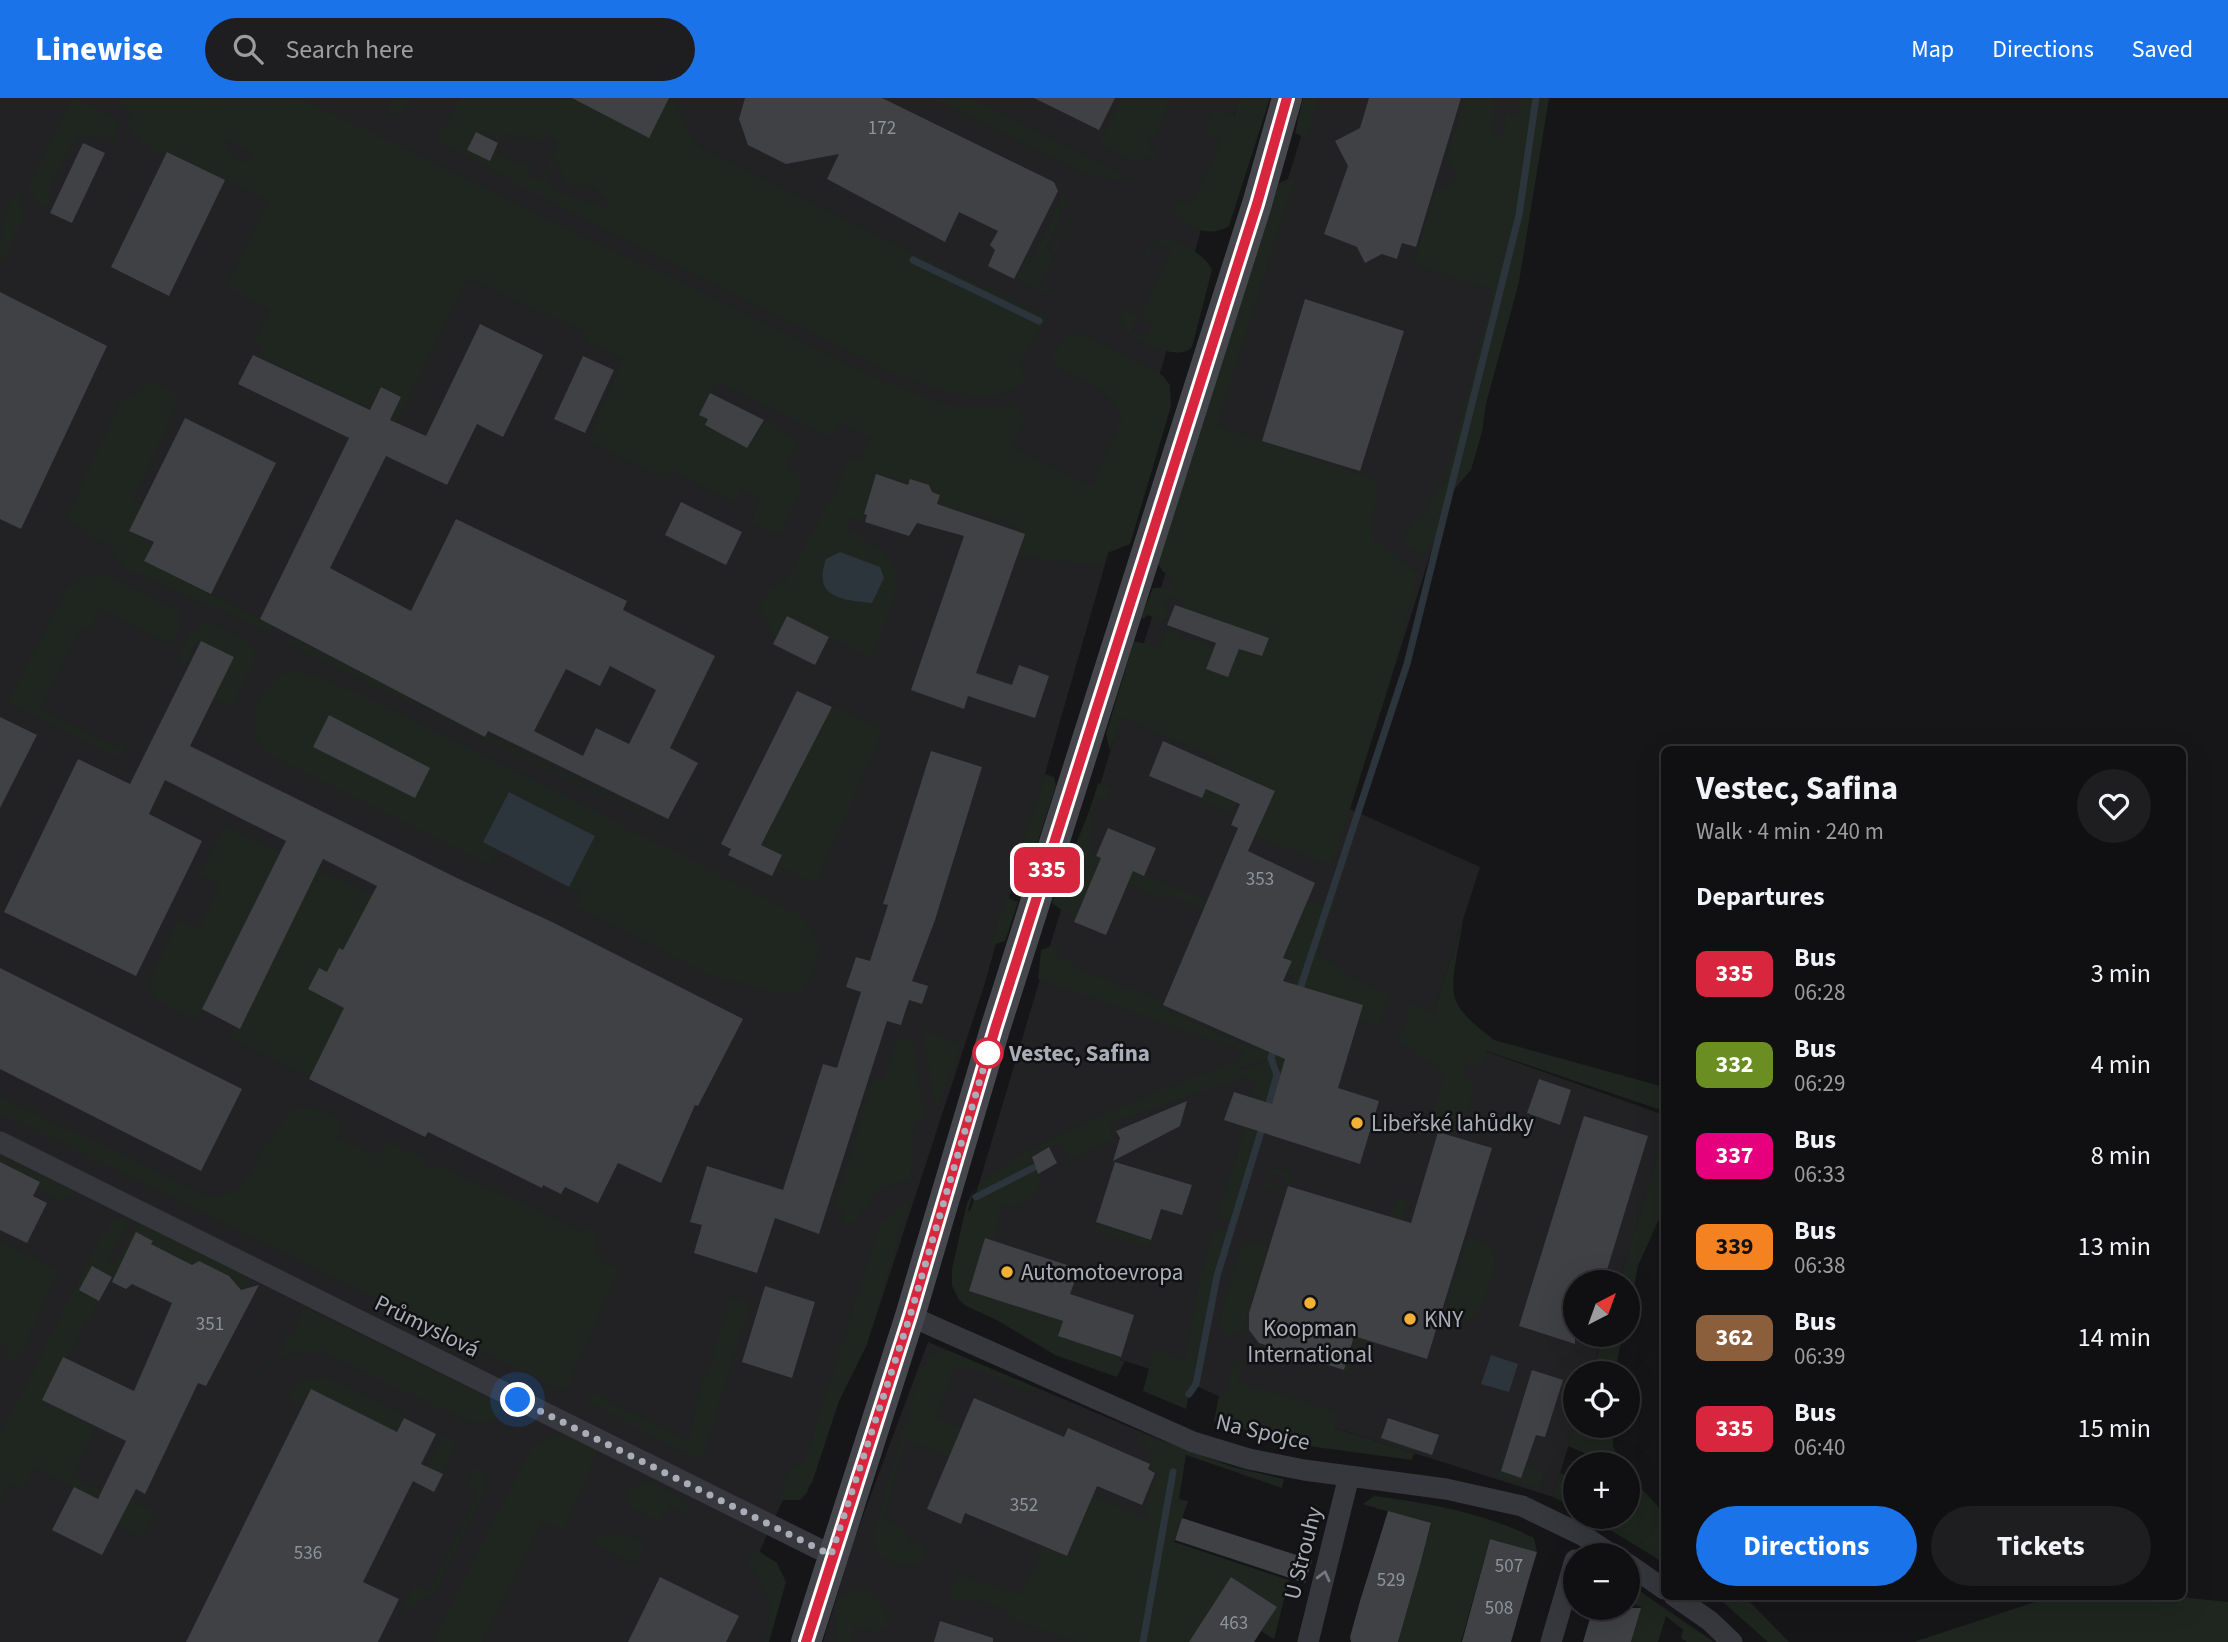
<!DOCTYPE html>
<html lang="en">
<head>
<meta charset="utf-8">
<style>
	body { margin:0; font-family:"Source Sans 3",sans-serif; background:#1e1e20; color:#f1f3f6; height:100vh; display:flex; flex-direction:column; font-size:26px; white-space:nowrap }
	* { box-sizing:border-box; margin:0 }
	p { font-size:23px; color:#9c9d9f }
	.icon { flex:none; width:38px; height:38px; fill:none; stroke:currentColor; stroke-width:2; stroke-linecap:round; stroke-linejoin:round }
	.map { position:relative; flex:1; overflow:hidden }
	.sheet { position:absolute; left:1661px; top:648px; width:525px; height:854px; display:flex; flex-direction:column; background:#101012; border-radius:10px; box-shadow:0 7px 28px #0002,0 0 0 2px #303032 }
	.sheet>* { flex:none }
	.badge { padding:0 14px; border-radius:10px; font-size:24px; line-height:46px }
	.needle { width:46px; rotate:41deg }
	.tools { position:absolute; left:1563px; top:1172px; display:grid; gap:14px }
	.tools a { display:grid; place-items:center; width:77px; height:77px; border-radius:50%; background:#101012; box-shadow:0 7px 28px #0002,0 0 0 2px #303032; font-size:35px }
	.you { position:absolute; width:35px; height:35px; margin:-18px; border:5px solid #fff; border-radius:50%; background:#1a73e8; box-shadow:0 0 0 10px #1a73e833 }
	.map>.badge { position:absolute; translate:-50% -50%; box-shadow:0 0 0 4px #fff }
	h2 { padding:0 35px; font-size:26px; line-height:63px }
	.round { display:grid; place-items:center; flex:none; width:74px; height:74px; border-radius:37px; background:#1e1e20 }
	.headline { display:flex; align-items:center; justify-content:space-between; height:119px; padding:0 35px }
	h1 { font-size:33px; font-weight:700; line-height:52px }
	.cta { display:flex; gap:14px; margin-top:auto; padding:14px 35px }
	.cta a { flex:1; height:80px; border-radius:42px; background:#1a73e8; color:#fff; font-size:28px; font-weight:700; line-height:80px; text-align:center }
	.cta a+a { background:#1e1e20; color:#f1f3f6 }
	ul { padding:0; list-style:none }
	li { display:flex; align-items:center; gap:21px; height:91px; padding:0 35px }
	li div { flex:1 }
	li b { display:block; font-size:26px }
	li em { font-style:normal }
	li .badge { min-width:77px; font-weight:700; text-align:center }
	header { display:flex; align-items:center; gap:42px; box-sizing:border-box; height:98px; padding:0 35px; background:#1a73e8; color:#fff }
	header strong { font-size:33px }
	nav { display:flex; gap:38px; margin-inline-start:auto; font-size:24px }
	.search { width:490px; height:63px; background:#1e1e20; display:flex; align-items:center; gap:18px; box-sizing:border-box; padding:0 24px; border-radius:38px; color:#9c9d9f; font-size:26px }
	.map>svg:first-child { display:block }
</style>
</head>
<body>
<header>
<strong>Linewise</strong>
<div class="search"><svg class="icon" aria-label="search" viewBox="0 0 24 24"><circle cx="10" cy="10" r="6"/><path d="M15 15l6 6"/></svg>Search here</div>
<nav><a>Map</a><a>Directions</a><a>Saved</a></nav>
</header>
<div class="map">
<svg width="2228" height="1544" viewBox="0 0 2228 1544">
	<rect width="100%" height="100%" fill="#161618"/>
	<!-- built -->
	<path fill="#222225" d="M0 0H1239L984 888 867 1246 839 1303 807 1395 800 1402H783L756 1461 781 1493 767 1544H0Z
		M1313 0H1530L1498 241 1350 711 1480 769 1433 915 1485 953 1664 1017V1037L1619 1185H1575V1237H1602L1591 1276H1575V1326L1553 1399 1338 1331 1223 1300 1181 1281 995 1221 974 1211 953 1173 1048 854Z
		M928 1244 1170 1346 1133 1544H823L854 1442Z"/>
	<!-- green -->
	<path fill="#1e261f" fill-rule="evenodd" d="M72 0H79L78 3 116 21V44L103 38 76 40 49 92V108L46 110 39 107 28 89Z
		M300 0 883 283 953 309 973 311 1016 307 1025 320 1011 350 1092 388 1123 317C1115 307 1107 297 1096 288 1081 276 1035 274 1062 244 1067 238 1072 235 1081 235L1163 278 1170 287 1171 308 1130 446 1107 455 1102 468 1011 457 1020 429 966 411 964 415 938 408 940 397 933 391 876 377 865 411V424L850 420 847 432C924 469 895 493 872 559L787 518 776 541 759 511 770 490 788 480 837 389 848 360 860 362 871 340 840 324 833 340 717 283 700 317 753 343 764 322 800 343 786 369 803 377 800 393 780 437 752 424 759 401 742 392 733 404 672 372 665 379 602 351 589 341 623 261 586 243 585 234 468 180 397 325 390 322 401 300 381 290 370 311 259 258 263 250 255 245 270 212 227 188 268 102 168 54 166 57C152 53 130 36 126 22L133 20 118 1ZM224 41 252 54 248 63 243 64 228 55Z
		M394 0H413L402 15 385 18Z
		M460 0H570L600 14 672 0C685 20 685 38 704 52L936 166 932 170 934 176 954 186 959 177 1046 219 1020 269 1026 278C1014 300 987 299 964 296 904 287 847 252 793 226 673 168 555 106 438 43L436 38 449 23ZM476 34 499 42 509 35 523 43 524 39 530 42 531 39 542 43 547 37 559 44 541 84 528 77 532 68 522 62 519 68 512 65 514 62 494 53 490 62 467 52ZM555 62 560 66C560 91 575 87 593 88L609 103 607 111 560 94 545 82Z
		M931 0H968L1140 86 1088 77Z
		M1122 0H1171L1158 32 1146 45 1160 57 1136 63 1099 46Z
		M1239 0H1270L1229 128C1210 140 1191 131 1176 117L1173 101 1191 108 1221 43 1205 34 1213 13 1234 18Z
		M1303 0H1319L1308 37 1303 39 1295 35Z
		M1466 0H1493L1496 7 1491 37 1504 39 1506 14 1512 18 1518 17 1522 0H1549L1519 184 1486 306 1482 334 1471 372 1445 402 1435 440 1422 460 1413 449 1408 451 1402 439 1415 421 1423 420 1437 390 1443 389 1493 192 1413 166 1436 93 1459 80 1447 57Z
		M1296 78 1217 327 1378 383 1371 439 1418 476 1389 586 1332 768 1255 738 1275 693 1228 700 1237 705 1232 715 1200 703 1219 662 1122 619 1110 653 1106 636 1134 543 1160 549 1165 531 1180 537 1179 541 1186 543 1188 539 1214 550 1206 571 1228 579 1239 551 1262 558 1269 541 1180 512 1183 503 1173 499 1163 502 1168 512 1164 523 1147 517 1144 521 1141 519 1153 490H1170L1173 478 1163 474 1158 466 1279 85Z
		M21 92 23 122 3 162 0 161C0 141 2 103 21 92Z
		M1061 96 1069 100 1045 152 1049 156 1078 103 1080 104 1040 185 1053 192 1046 195 1016 180 1027 159H1031L1028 171 1061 103 1059 101Z
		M1156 140C1172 138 1206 156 1212 172L1192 249C1178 266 1129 240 1120 224L1122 210 1138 219 1131 233 1146 239 1153 227 1140 220 1171 152 1155 144 1148 158 1144 156Z
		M156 283 180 301 133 401 142 407 130 433 153 446 145 463 274 528 270 535 125 470 108 447 65 421 121 304 142 289Z
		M99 475 179 511C181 526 178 534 172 548L100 511 90 531 81 528 40 611 118 650 123 641 127 643 120 659 8 604 66 491 85 478Z
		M207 524 245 542 258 556 232 609 213 600 221 553 201 543 196 544 185 567 177 563 190 536Z
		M291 539 413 600 412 603 485 639 486 636 792 790 287 545Z
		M291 572 322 579 402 617 799 817 814 834 820 849 813 877 802 892 785 897 706 876 576 808 581 796 569 789 594 738 510 694 484 744 499 752 491 768 273 659 257 642C249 610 262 584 291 572Z
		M832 609 884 631 816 786 777 768 782 757 761 747Z
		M1045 676 1054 679 1056 688 1026 780H1011Z
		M1098 685 1112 690 1107 702 1098 699 1091 720 1095 722 1089 752 1096 758 1293 837 1308 803 1325 807 1330 790 1338 798 1318 855 1363 885 1389 896 1378 929 1359 922 1363 907 1306 891 1281 975 1273 957 1240 970 1242 973 1270 961 1275 975 1215 1171 1186 1311 1143 1293 1154 1251 1185 1261 1201 1173 1214 1131 1225 1132 1228 1121 1217 1119 1245 1030 1242 1029 1255 985 1248 978 1109 1026 1113 1042 1069 1063 1060 1044 1028 1059 1043 1084C1032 1101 1024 1114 1003 1106L993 1143 985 1140 969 1193 1063 1223 1059 1238 1121 1259 1120 1262 1125 1263 1117 1279 1055 1257 995 1221 966 1208 959 1202 952 1188V1171L967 1105 975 1090 968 1112 970 1113 979 1086 1025 1053 1140 1000 1241 962 1244 953 1038 881 1041 852 1057 846 1058 859 1074 863 1072 869 1163 902 1160 909 1253 951 1272 936 1295 881 1287 876 1291 862 1221 829 1225 820 1166 795 1164 802 1097 771 1074 821 1052 805C1066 764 1087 727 1098 685Z
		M225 728 280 755 196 923 155 900 148 885 178 822 199 831 220 788 200 777Z
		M318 772 372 798 377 842 310 980 231 940 236 929 240 930Z
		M1006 799 1018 804 1005 843 990 848Z
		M1463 822C1461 841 1448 887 1456 903 1463 919 1481 931 1494 942L1664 989V1013L1486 953 1482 967 1467 965 1462 978 1475 983 1463 1034 1431 1024 1445 974 1397 941 1406 927 1409 905 1433 915Z
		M923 932 962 946 940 1005 934 1004Z
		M897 939 913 944 924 1017 923 1022 917 1021C910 1041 913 1060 910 1082L881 1090 853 1126 841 1122 844 1110 835 1107 873 982 883 984Z
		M0 998 207 1099 235 1094 245 1080 249 1081 266 1043 271 1044C292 1002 301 1004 343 1023L337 1039 379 1058 386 1043 425 1061 422 1067 435 1072 438 1067 585 1134 588 1128 592 1130 597 1141V1160L620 1171 565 1294 0 1015Z
		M1664 1036V1110L1638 1168 1628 1221V1185H1619Z
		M0 1057 73 1093 75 1098 59 1103 37 1091 40 1084 0 1064Z
		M1271 1070 1292 1075 1288 1087 1285 1085 1286 1080 1271 1076 1268 1085 1284 1091 1282 1097 1264 1088Z
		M1396 1099 1408 1102 1362 1252 1357 1251 1350 1275 1344 1274Z
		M910 1102 867 1246 839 1303 812 1385 800 1401 783 1402 780 1400 790 1370 804 1366 880 1125Z
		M125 1120 130 1123 108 1162 114 1166 133 1133 141 1126 244 1177 252 1188 243 1191 230 1180 199 1163 192 1167 151 1146 153 1142 137 1134 115 1180 112 1179 67 1261 63 1259 42 1302 96 1329 72 1379 156 1414 143 1441 118 1428 124 1414 97 1396 93 1399 35 1370 23 1392 9 1387 0 1405V1339L103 1134 115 1121Z
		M1095 1126 1151 1142 1149 1147 1143 1148 1096 1132Z
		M1469 1137 1490 1149C1498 1162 1495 1173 1490 1186 1482 1212 1472 1232 1441 1222Z
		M0 1143 59 1173 24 1250 18 1259 2 1269 9 1249 0 1245Z
		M1251 1143 1268 1148 1241 1237 1234 1235 1232 1240 1223 1234 1219 1225 1240 1150Z
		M730 1200 750 1206 702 1363 587 1304 592 1294 689 1343 701 1284 712 1265 714 1248 725 1224Z
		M304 1210 500 1305C503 1324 486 1326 470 1325L326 1255C305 1252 268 1258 256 1278L261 1265 278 1259 285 1245 283 1244 286 1238 292 1239Z
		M1603 1237H1622L1615 1276H1591Z
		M947 1252 1036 1290 1034 1295 973 1270 955 1271 936 1320 1095 1387 1092 1397 1151 1423 1144 1409 1157 1376 1149 1369 1155 1356 1144 1350 1147 1341 1142 1339 1144 1336 1233 1369 1284 1381 1282 1390 1186 1357 1179 1401 1188 1403 1174 1444 1289 1482 1274 1541 1261 1533 1254 1544H1077L1009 1520 1007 1512 970 1500 963 1506 955 1504 951 1494 958 1476 1020 1497 1042 1449 1067 1458 1085 1416 905 1341 884 1422 904 1429V1437L911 1444 922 1447 926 1454C921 1477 892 1467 878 1456L872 1439 920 1275 929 1259Z
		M1234 1262 1243 1265 1238 1284 1338 1314 1334 1330 1414 1355 1412 1362 1308 1348 1214 1323 1219 1298 1227 1294Z
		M324 1279 406 1317 397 1334 311 1293 303 1307 287 1299 299 1284Z
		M1575 1326 1613 1328V1348L1622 1367H1590L1587 1356 1568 1348Z
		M443 1336 457 1344 443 1376 428 1369Z
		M568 1337 598 1353 564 1432 543 1423 483 1544H433L530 1352 550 1339Z
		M1495 1355 1545 1374 1538 1390 1498 1378 1503 1362 1494 1358Z
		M477 1367 485 1373 486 1390 482 1401 433 1497 401 1516 414 1487 429 1494 479 1395 465 1387Z
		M1560 1375C1573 1380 1577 1395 1570 1407L1553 1399Z
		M1628 1376 1664 1415V1465L1591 1420 1628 1419Z
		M649 1385 658 1386 691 1409 688 1417 669 1407 659 1424 631 1410 625 1400 627 1391Z
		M1374 1398C1429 1405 1485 1415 1534 1440L1537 1454 1490 1441 1461 1544H1398L1431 1427 1363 1406Z
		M622 1435 645 1445 636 1468 592 1445 604 1437Z
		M754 1450 777 1465 786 1484 769 1544H765C774 1513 770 1489 747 1466Z
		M1628 1485 1714 1544H1687L1681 1540 1683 1532 1666 1518 1658 1544H1631L1641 1509 1628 1504Z
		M861 1491C878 1498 890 1508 887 1528L875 1534 856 1528 851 1544H837L835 1507 839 1499Z
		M1716 1498H1744L1789 1544H1768Z
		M2053 1498H2170L2228 1504V1544H1914Z"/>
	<!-- water -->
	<path fill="#2c353c" d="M840 454 880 469 884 480 872 505C839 502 813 499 826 461Z
		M509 694 595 738 569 789 483 744Z
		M1491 1257 1518 1266 1509 1294 1481 1286Z"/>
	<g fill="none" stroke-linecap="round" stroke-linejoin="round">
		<!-- stream -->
		<path stroke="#2c353c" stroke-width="7" d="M913 162 1039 223
			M1299 894 1407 566 1519 117 1536 0
			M1267 1012 1277 977 1271 960 1276 947
			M976 1099 1033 1070
			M1189 1296 1196 1286 1217 1178 1263 1027
			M1143 1544 1173 1374"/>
	</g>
	<!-- building -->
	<path fill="#404145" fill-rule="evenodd" d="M572 0H669L649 40Z
		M745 0H882L1054 84 1058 93 1014 181 988 168 995 152 990 147 998 133 959 114 945 144 827 81 839 56 786 66 748 47 739 21Z
		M1034 0H1115L1099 32Z
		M1369 0H1461L1416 149 1402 145 1397 161 1382 156 1365 165 1357 149 1324 136 1348 68 1335 43 1360 30Z
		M476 34 498 45 490 63 467 52Z
		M83 45 105 55 72 125 50 115Z
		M167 54 225 82 169 198 111 169Z
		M0 194 107 248 21 431 0 421Z
		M1305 201 1404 233 1360 373 1262 343Z
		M480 226 543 257 503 339 477 326 447 387 386 358 330 470 411 513 456 421 627 503 623 512 715 558 670 650 698 665 668 721 488 633 485 639 260 521 349 340 238 286 253 257 370 312 381 289 401 299 390 322 426 338ZM610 568 656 592 629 646 596 630 583 658 534 633 566 571 600 588Z
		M583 258 614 272 585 335 554 321Z
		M710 295 764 322 747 350 705 327 708 321 699 317Z
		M185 320 276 365 211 496 144 463 154 444 129 433Z
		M876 376 908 387 910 381 929 387 932 394 940 397 937 406 1025 436 976 575 1012 587 1019 567 1049 578 1035 620 968 598 964 611 911 592 964 438 917 425 909 438 865 424 867 417 864 416Z
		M681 404 742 434 726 467 665 437Z
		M1175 507 1269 540 1262 558 1239 551 1228 579 1206 571 1216 545 1167 527Z
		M787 518 829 539 815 567 773 546Z
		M201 543 234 559 190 648 459 781 552 824 743 921 698 1008 695 1007 661 1085 618 1065 598 1105 565 1089 561 1096 543 1087 542 1090 428 1034 425 1039 309 981 344 910 308 891 319 870 327 874 339 850 343 852 377 788 323 761 240 931 202 911 286 743 165 682 149 716 202 743 136 878 4 814 78 661 130 686Z
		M797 593 832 609 761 747 782 757 772 778 728 757 731 751 721 746Z
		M329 617 430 670 415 700 313 649Z
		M0 619 37 637 0 710Z
		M1163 643 1275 693 1248 753 1315 785 1283 860 1292 863 1283 883 1363 907 1338 990 1379 1003 1360 1066 1224 1022 1234 994 1272 1006 1285 961 1163 907 1238 730 1231 727 1240 706 1206 691 1202 700 1149 678Z
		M931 653 982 669 935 822 912 883 928 888 922 906 909 902 901 927 887 923 819 1136 775 1120 757 1175 694 1155 702 1127 690 1124 707 1068 783 1092 823 966 837 970 861 894 846 889 856 859 870 863 888 807 883 806Z
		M1108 730 1156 750 1144 778 1133 773 1106 837 1074 824 1101 760 1096 758Z
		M0 870 242 991 201 1073 0 971Z
		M1539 981 1571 992 1560 1027 1527 1015Z
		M1187 1003 1180 1028 1113 1063 1120 1040 1116 1033Z
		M1584 1018 1648 1038 1603 1185H1575V1246L1519 1228Z
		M1438 1034 1492 1050 1427 1261 1354 1238 1344 1272 1259 1245 1249 1232V1215L1288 1088 1411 1125Z
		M1049 1049 1057 1065 1038 1076 1032 1059Z
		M0 1064 40 1084 33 1098 47 1105 27 1145 0 1132Z
		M1115 1064 1192 1087 1182 1117 1161 1111 1151 1142 1096 1124Z
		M136 1134 153 1143 151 1146 192 1167 199 1163 229 1178 241 1192 259 1187 206 1288 198 1285 145 1396 136 1391 102 1457 52 1432 74 1389 98 1401 126 1343 42 1302 63 1259 134 1293 172 1205 132 1186 126 1191 112 1184Z
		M985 1140 1079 1171 1070 1196 1134 1217 1121 1259 1058 1238 1063 1223 969 1193Z
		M92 1168 112 1179 99 1203 79 1192Z
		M765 1188 815 1204 792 1280 742 1264Z
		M1532 1272 1563 1282 1545 1339 1536 1337 1521 1380 1501 1373Z
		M311 1291 397 1334 404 1320 436 1336 421 1366 443 1376 434 1394 413 1383 363 1484 399 1501 378 1544H186Z
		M974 1300 1064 1339 1068 1330 1150 1366 1148 1371 1155 1375 1142 1407 1097 1388 1067 1458 965 1415 961 1426 927 1411Z
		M1388 1320 1439 1337 1432 1357 1381 1340Z
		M1388 1413 1431 1425 1420 1467 1398 1544H1351L1350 1539 1360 1503Z
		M1182 1420 1312 1462 1305 1485 1175 1442Z
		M1490 1441 1537 1454 1528 1484 1511 1544H1462Z
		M660 1479 739 1518 726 1544H628Z
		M1231 1479 1277 1509 1261 1533 1254 1544H1189Z
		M1593 1510H1641L1631 1544H1583Z
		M940 1523 993 1540V1544H934Z"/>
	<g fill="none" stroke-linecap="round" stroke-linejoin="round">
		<!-- street -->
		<path stroke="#37383d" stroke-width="21" d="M0 1044 831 1457
			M910 1218 1193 1344 1249 1361 1304 1372 1446 1391 1522 1408 1582 1437 1614 1458
			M1628 1466 1664 1491
			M1674 1498 1710 1523 1732 1544
			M1308 1544 1349 1378
			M1551 1544 1575 1462"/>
		<!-- secondary -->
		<path stroke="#45474d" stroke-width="30" d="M806 1544 910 1218 995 931 1257 106 1287 0"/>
	</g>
	<!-- one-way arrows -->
	<defs><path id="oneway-chevron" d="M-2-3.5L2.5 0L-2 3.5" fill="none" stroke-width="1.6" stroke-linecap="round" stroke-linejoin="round" transform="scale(1.75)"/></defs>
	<use stroke="#757881" href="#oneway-chevron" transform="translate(1324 1478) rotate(-76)"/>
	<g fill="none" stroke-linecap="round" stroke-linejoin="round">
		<!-- line casing -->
		<g stroke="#fff" stroke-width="16">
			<path id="line" d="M806 1544 910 1218 995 931 1257 106 1287 0"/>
		</g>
		<!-- line -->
		<use href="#line" stroke="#d7263d" stroke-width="10"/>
		<!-- walk -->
		<path stroke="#a8adb8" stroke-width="7" stroke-dasharray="0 12.6" d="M518 1302 831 1457 910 1218 988 955"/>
	</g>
	<!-- markers -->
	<circle fill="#fff" stroke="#d7263d" stroke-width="3.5" cx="988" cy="955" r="14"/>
	<g fill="#f2b134" stroke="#111113" stroke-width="2.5">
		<circle cx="1357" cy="1025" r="7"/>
		<circle cx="1007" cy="1174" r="7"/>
		<circle cx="1310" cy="1205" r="7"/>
		<circle cx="1410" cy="1221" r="7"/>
	</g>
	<g text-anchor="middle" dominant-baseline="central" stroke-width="5" stroke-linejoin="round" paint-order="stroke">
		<!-- number labels -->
		<g font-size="19" fill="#8e929b">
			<text x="882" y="30">172</text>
			<text x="1260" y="781">353</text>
			<text x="210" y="1226">351</text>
			<text x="1024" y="1407">352</text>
			<text x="308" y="1455">536</text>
			<text x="1509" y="1468">507</text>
			<text x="1391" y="1482">529</text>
			<text x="1499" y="1510">508</text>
			<text x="1234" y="1525">463</text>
		</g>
		<!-- stop labels -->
		<g font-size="23" font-weight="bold" fill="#a8adb8" stroke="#111113" text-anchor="start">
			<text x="1009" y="955">Vestec, Safina</text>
		</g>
		<!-- poi labels -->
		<g font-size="23" fill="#a8adb8" stroke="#111113" text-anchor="start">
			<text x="1371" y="1025">Libeřské lahůdky</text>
			<text x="1021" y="1174">Automotoevropa</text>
			<text x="1424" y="1221">KNY</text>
			<text x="1310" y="1230" text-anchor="middle">Koopman<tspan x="1310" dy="26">International</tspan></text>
		</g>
		<!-- street labels -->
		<g font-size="23" fill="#a8adb8" stroke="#111113">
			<text transform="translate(427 1228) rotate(26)">Průmyslová</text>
			<text transform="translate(1263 1334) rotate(13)">Na Spojce</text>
			<text transform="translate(1303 1455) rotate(-76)">U Strouhy</text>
		</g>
	</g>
</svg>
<div class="tools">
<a><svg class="needle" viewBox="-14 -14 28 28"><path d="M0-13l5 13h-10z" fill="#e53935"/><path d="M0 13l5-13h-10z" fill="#9c9d9f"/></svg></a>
<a><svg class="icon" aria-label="locate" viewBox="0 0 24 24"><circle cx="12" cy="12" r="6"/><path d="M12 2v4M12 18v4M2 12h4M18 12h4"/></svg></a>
<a>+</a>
<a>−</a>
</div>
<div class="you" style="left:518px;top:1302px"></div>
<b class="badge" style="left:1047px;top:772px;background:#d7263d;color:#fff">335</b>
<section class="sheet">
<div class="headline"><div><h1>Vestec, Safina</h1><p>Walk · 4 min · 240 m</p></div><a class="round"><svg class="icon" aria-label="heart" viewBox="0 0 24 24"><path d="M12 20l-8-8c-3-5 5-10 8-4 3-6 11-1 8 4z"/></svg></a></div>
<h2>Departures</h2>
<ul>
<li><span class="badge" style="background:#d7263d;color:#fff">335</span><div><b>Bus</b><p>06:28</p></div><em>3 min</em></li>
<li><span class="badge" style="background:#6b8e23;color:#fff">332</span><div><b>Bus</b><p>06:29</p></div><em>4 min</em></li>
<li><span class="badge" style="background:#e6007e;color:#fff">337</span><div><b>Bus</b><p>06:33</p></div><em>8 min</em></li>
<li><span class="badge" style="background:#f58220;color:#111">339</span><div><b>Bus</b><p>06:38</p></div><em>13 min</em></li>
<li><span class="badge" style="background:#8b5e3c;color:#fff">362</span><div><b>Bus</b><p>06:39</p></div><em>14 min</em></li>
<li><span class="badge" style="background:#d7263d;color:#fff">335</span><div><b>Bus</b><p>06:40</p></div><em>15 min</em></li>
</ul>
<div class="cta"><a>Directions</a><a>Tickets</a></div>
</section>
</div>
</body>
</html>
